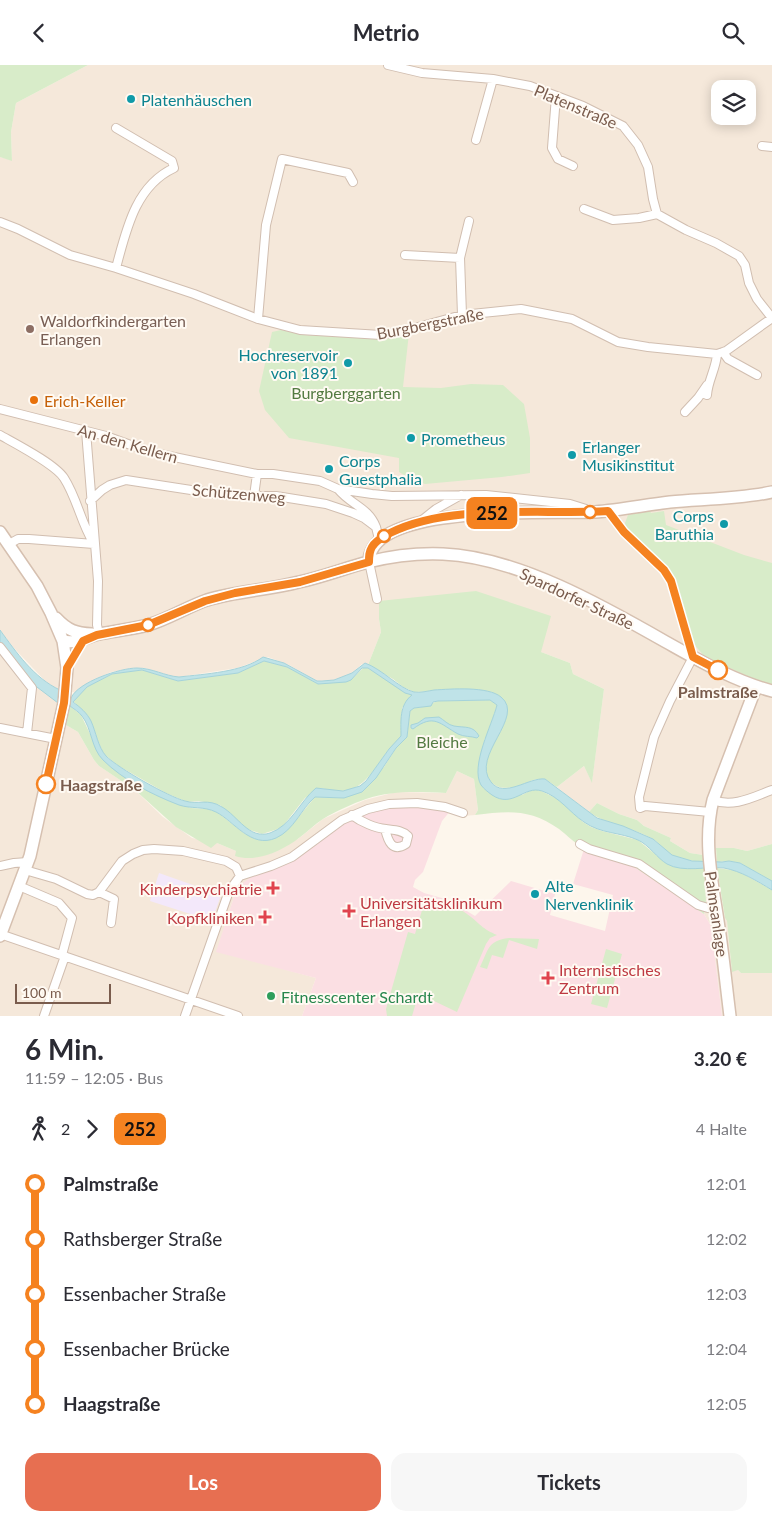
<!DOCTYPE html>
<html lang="de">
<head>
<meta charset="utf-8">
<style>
	body { margin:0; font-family:Lato,sans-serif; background:#f7f7f7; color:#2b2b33; height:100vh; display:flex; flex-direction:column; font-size:19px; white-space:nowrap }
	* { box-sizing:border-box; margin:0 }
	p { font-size:16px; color:#7c7c81 }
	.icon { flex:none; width:28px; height:28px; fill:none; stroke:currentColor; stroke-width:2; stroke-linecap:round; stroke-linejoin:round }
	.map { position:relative; height:951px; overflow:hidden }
	.drawer { display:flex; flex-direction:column; background:#fff; flex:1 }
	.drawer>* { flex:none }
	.badge { padding:0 10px; border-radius:8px; font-size:18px; line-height:32px }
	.controls { position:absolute; left:711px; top:15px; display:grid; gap:10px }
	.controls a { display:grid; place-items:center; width:45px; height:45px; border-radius:10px; background:#fff; box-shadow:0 2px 12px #0003; font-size:25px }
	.scale { position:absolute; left:15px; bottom:12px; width:96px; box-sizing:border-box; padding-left:5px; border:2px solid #7a5c4d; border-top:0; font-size:14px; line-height:18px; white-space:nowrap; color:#7a5c4d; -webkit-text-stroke:4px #fffaf3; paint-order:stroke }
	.map>.badge { position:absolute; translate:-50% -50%; box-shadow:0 0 0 2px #fff }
	.legs { display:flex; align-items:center; gap:8px; height:55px; padding:0 25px; font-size:16px }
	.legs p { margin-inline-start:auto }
	.headline { display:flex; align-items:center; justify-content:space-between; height:85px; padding:0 25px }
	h1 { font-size:28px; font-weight:700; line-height:38px }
	.action { display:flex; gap:10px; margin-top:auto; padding:10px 25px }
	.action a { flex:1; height:58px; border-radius:15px; background:#e76f51; color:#fff; font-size:20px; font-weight:700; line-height:58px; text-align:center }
	.action a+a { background:#f7f7f7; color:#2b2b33 }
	ul { padding:0 25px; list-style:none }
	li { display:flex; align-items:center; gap:18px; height:55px; font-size:19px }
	li i { display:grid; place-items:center; width:8px; height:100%; margin:0 6px; background:currentColor }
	li i::after { content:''; width:12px; height:12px; margin:-6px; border:4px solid; border-radius:50%; background:#fff }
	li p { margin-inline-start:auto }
	li:first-child i { background:linear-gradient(#0000 50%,currentColor 0) }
	li:last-child i { background:linear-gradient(currentColor 50%,#0000 0) }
	header { display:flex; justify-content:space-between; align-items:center; height:65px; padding:0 25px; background:#fff; font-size:22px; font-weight:700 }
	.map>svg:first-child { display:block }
</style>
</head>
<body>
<header><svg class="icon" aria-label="back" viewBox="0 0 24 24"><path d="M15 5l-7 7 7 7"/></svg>Metrio<svg class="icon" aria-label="search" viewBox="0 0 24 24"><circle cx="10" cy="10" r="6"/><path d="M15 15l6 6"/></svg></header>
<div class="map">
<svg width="772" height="951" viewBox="0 0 772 951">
	<rect width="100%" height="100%" fill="#fdf6ec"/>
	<!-- residential -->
	<path fill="#f5e8da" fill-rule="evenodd" d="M88 0H772V779L747 786 734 783H716L717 797H703V790L690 788 670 776 671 773 644 761 637 755 619 749 597 738 589 747 564 728 557 722 584 701 592 717 604 624 573 609 570 598 541 587 379 554 381 567 368 600 362 599 352 608 334 615 317 616 289 600 268 592 237 603 179 612H171L145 603H137L111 607 90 617 77 628 60 625 48 619 13 582 0 565V92L12 95 11 67 16 38ZM720 24H748V51H720Z
		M0 578 12 594 58 638 70 641 66 660 78 667 94 695 99 701 135 725 163 752 192 773 217 778 236 786 298 774 323 754 365 735 396 727 446 728 457 706 474 714 478 745 475 750 464 751 451 745 331 766 303 789 287 799 271 804 239 821 235 829 217 886 316 913 302 951H0Z
		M704 803H717L720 826 725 853 727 856 732 906 738 905 741 908H772V951H722L711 861 704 849 706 836Z"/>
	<!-- education -->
	<path fill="#f3e8fa" d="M159 808 221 830 212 856 150 836Z"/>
	<!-- medical -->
	<path fill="#fbdfe3" d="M395 741H423L451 745 442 756 423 807 415 815 413 822 424 828 449 835 475 851 511 816 555 829 550 850 605 866 613 830 573 819 584 784 627 798 636 803 704 849 711 861 722 951H302L316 913 216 887 235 829 239 821 255 809 287 799 303 789 342 758 369 748Z"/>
	<!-- green -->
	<path fill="#d8ecc9" d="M0 0H88L16 38 11 67 12 96 0 92Z
		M281 265 303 270 379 274 409 268 403 322 441 323 471 319 503 320 524 339 530 373V408L502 412 425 419 411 414 399 407V393L289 373 265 345 259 326 272 267Z
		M650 446 651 448 664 446 666 460 744 490 772 498V620L756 615 704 591 693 578 674 516 626 463 625 458 628 450Z
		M476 526 551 551 541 587 570 598 573 609 604 624 592 718 584 701 557 722C552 719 546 713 540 714 531 714 522 721 514 722 490 727 481 709 488 688 492 680 500 667 505 657L492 627 467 625 414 627 403 622 393 614 368 600 381 567 379 554V536Z
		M264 596 287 602 318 619 351 615 363 603H368L412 630 402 643 401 671C397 677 390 682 386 688 367 715 358 733 321 723L305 733 283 761 278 764 262 769 244 763 220 740 199 736 187 737 166 728 117 700 103 688 88 651 73 636 87 622 112 609 142 605 178 616 238 608Z
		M490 635 497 640 487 672 485 673 479 698V716L482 721 489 728 522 730 531 725H539L560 735 583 757 591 762 602 766 638 775 667 799 693 804 704 803 706 836 704 849 636 803C620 794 603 792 586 784 576 780 567 770 559 764 530 743 507 746 475 750L478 745 474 714 457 706 446 728C417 727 394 725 366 734 352 739 336 746 323 754 315 759 307 767 299 773 282 786 256 798 235 791L236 786 217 778 211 783 176 762 135 725 99 701 94 695 78 667 66 660 70 641 81 650 102 694 141 721 149 726 191 743 208 744 217 747 245 769 268 774 296 755 315 732 344 733 384 702 396 683 407 672 410 646 414 643H419L438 636Z
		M597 738 619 749 637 755 644 761 671 773 670 776 690 788 703 790V797C694 796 683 795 673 791 665 787 660 778 653 774 632 762 607 760 589 747Z
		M772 779V816L740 798 729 796 717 797 716 783H734L747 786Z
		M717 803 738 806 772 825V908H741L738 905 732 907 727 856 725 853Z
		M427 832C443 836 458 841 471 852 482 861 483 864 497 870L490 873 486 879 457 947 434 936 418 931 412 951H387L386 944 408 867 415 869 425 835Z
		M509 873 539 874 537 884 509 875 503 893 492 890 487 904 480 902C489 884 487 876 509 873Z
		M606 884 622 889 607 943 591 939Z"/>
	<!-- water -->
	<path fill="#bfe3e8" stroke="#a5d3da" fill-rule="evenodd" d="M0 565C16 587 34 613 60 625L58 638 29 616 12 594 0 578Z
		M263 592 284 598 317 616H322L334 615 352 608 365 598C382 604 400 624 414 627 420 628 428 626 434 625 451 624 488 621 501 632 526 652 470 691 491 717 504 734 529 712 545 714L597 753 623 761 653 774 672 790 692 796 722 797 729 796 740 798 772 816V825C757 816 741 806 724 803 707 801 683 808 667 799 657 793 649 780 638 775 620 767 601 769 584 757 569 747 560 732 542 726 524 720 513 744 492 730 488 727 484 724 481 720 470 701 492 660 497 640L490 635 438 636 433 637 431 641 414 643 410 646 407 672 396 683 376 713 362 727 344 733 315 732C301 744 294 765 276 773 251 784 234 756 216 747 204 741 191 744 179 740 153 730 123 715 103 695 91 683 92 664 82 651 79 647 74 644 70 641 71 639 70 636 71 633 78 617 120 603 137 603 152 603 165 611 179 612 205 609 243 607 263 592ZM264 596 287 602 318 619 346 617 351 615 362 603H368L405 628 412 630C399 640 401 656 401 671L389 684 366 716 360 721 343 726 316 723C300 736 291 761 270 768 249 775 238 751 222 742 208 733 198 740 185 736 169 732 118 703 106 691 98 682 96 667 91 656 87 648 80 642 73 637L87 622 112 609 142 605 178 616 238 608Z
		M439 652C444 655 448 660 454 661 465 663 473 660 479 671L477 673C471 671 464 672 458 669 440 659 434 648 413 664L411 663V660L418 658 425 653Z"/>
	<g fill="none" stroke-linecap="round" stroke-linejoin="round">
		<!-- street casing -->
		<g stroke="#d1beb0" stroke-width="10">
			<path id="street" d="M556 31 552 83 558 94 573 101
				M116 63 172 96 174 103C135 121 126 166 116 203
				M476 75 493 14
				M762 81 772 82
				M584 144 613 155 639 153 657 149
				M0 157 18 164 70 190 116 203 194 229 258 254 300 265 381 270 407 265 462 250 521 244 572 254 618 277 648 282 717 289 726 286 772 253 757 234 749 218 745 200 739 191 716 178 686 165 657 149 653 134 648 102 638 80 623 61 583 41 530 21 493 14 422 8 388 0
				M405 190 460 193
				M462 250 460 193 469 156
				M258 254 266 160 282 94 348 108 353 117
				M723 287 728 294 757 310
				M707 330C708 315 716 304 717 289
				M0 344 106 371 150 387 257 409H273L320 416 338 424 372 429 392 431 486 430 570 439 586 444
				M685 347 698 333 707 320
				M86 366 98 516 97 560 99 569
				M0 370C16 379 55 399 64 413 77 433 81 458 93 477
				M338 424C351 440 368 442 376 462
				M254 431 257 409
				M90 436 102 425 110 420 126 415 217 429 243 431H276L326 439 353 448 364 453 376 462 379 474
				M608 446 624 467 664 505 671 516 693 592 670 636 654 672 639 732 640 743 645 741 710 747
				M421 456 436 444 461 430
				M9 479 18 474H29L94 479
				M369 497 377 534
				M0 582 32 623 27 668
				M0 663 56 674
				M713 735C733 743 753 732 772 725
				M352 750C361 757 375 763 386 764 394 765 402 765 408 771L406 779C392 788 388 776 385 764
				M580 779 589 784 639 799 698 840 708 843 716 842
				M0 801 14 798 28 797
				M25 805 56 814 87 829 93 830 99 827 122 796 133 789 143 785 154 784 183 786 226 796 236 802 240 811
				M19 821 59 838 72 853 62 890
				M99 827 114 834 111 858
				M0 869 238 951
				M44 951 65 891
				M185 951 229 826 240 811 271 801 292 792 342 755 368 744 389 739 417 738 445 742 463 748"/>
		</g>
		<!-- secondary casing -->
		<g stroke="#d6c0b0" stroke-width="14">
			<path id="secondary" d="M0 467 37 521 51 548 63 576 67 603 64 638 30 791 0 871
				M369 497C369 437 554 449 595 447 620 445 645 440 670 437 704 434 739 434 772 427
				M56 553C68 566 76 568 92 569
				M63 576C77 579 86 572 99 569 115 566 132 564 148 560 168 554 187 542 207 535 237 526 269 525 299 517 323 512 345 503 368 497 392 491 419 488 443 489 517 492 603 541 666 577 700 596 734 616 772 626
				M730 951C726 919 723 888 718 856 712 816 703 775 713 735L756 622"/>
		</g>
		<!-- street -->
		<use href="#street" stroke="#fff" stroke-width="8"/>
		<!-- secondary -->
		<use href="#secondary" stroke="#fff" stroke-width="11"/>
	</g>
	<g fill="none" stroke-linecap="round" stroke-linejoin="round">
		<!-- line-1 casing -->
		<g stroke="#fff" stroke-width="11">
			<path id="line-1" d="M46 719 64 638 67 603 83 576 97 570 148 560 205 536 235 528 300 517 369 497C369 491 369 487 372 482 376 475 383 472 390 468 449 438 542 450 608 446L624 467 664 505 671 516 693 592 718 605"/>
		</g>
		<!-- line-1 -->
		<use href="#line-1" stroke="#f58220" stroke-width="8"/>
	</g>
	<!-- markers -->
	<g fill="#0f9aa8" stroke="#fffaf3" stroke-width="2">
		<circle cx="131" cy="34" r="5"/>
		<circle cx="348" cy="298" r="5"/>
		<circle cx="411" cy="373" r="5"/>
		<circle cx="572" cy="390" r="5"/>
		<circle cx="329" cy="404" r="5"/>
		<circle cx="724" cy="459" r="5"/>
		<circle cx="535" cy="829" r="5"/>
	</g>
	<circle fill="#8d6e63" stroke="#fffaf3" stroke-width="2" cx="30" cy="264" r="5"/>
	<circle fill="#e8710a" stroke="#fffaf3" stroke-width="2" cx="34" cy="335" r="5"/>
	<g fill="#fff" stroke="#f58220" stroke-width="2.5">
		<circle cx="590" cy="447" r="6"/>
		<circle cx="384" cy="471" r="6"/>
		<circle cx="148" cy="560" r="6"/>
		<circle cx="718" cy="605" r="9"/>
		<circle cx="46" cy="719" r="9"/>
	</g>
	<g fill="#e0444e" stroke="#fffaf3" stroke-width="2">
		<path d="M270.5 815.5h5v5h5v5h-5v5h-5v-5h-5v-5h5z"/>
		<path d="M346.5 838.5h5v5h5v5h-5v5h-5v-5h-5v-5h5z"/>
		<path d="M262.5 844.5h5v5h5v5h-5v5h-5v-5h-5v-5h5z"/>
		<path d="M545.5 905.5h5v5h5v5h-5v5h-5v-5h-5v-5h5z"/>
	</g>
	<circle fill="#2e9e5b" stroke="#fffaf3" stroke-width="2" cx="271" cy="931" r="5"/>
	<g text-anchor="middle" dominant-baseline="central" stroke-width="4" stroke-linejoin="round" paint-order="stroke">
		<!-- culture labels -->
		<g font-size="16" fill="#0d838f" stroke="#fffaf3" text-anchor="start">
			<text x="141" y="34">Platenhäuschen</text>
			<text x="338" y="289" text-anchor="end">Hochreservoir<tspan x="338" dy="18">von 1891</tspan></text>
			<text x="421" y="373">Prometheus</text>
			<text x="582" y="381">Erlanger<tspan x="582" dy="18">Musikinstitut</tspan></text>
			<text x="339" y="395">Corps<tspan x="339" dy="18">Guestphalia</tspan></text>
			<text x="714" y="450" text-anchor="end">Corps<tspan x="714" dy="18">Baruthia</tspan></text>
			<text x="545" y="820">Alte<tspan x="545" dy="18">Nervenklinik</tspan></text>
		</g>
		<!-- street labels -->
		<g font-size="16" fill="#7a5c4d" stroke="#fffaf3">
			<text transform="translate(576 41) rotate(23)">Platenstraße</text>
			<text transform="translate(430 258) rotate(-11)">Burgbergstraße</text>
			<text transform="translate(128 378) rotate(16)">An den Kellern</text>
			<text transform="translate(239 428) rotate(5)">Schützenweg</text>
			<text transform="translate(577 533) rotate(25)">Spardorfer Straße</text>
			<text transform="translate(717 849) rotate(82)">Palmsanlage</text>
		</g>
		<!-- education labels -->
		<g font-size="16" fill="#785e54" stroke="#fffaf3" text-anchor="start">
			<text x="40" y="255">Waldorfkindergarten<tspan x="40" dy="18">Erlangen</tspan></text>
		</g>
		<!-- park labels -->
		<g font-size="16" fill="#537a41" stroke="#fffaf3">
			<text x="346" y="327">Burgberggarten</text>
			<text x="442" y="676">Bleiche</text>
		</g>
		<!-- food labels -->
		<g font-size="16" fill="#c56008" stroke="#fffaf3" text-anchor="start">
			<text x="44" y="335">Erich-Keller</text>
		</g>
		<!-- stop labels -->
		<g font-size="16" font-weight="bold" fill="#7a5c4d" stroke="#fffaf3">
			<text x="718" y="626">Palmstraße</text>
			<text x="60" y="719" text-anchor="start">Haagstraße</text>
		</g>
		<!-- health labels -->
		<g font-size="16" fill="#be3a42" stroke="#fffaf3" text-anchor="end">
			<text x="262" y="823">Kinderpsychiatrie</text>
			<text x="360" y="837" text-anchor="start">Universitätsklinikum<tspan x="360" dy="18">Erlangen</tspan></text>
			<text x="254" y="852">Kopfkliniken</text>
			<text x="559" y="904" text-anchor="start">Internistisches<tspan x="559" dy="18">Zentrum</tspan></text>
		</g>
		<!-- leisure labels -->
		<g font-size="16" fill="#27864d" stroke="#fffaf3" text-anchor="start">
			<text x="281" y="931">Fitnesscenter Schardt</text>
		</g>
	</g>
</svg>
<div class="controls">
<a><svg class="icon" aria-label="layers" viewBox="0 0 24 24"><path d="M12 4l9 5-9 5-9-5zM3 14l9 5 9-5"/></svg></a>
</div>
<div class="scale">100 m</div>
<b class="badge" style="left:492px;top:448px;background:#f58220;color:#111">252</b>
</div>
<section class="drawer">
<div class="headline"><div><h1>6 Min.</h1><p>11:59 – 12:05 · Bus</p></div><b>3.20 €</b></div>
<div class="legs"><svg class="icon" aria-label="walk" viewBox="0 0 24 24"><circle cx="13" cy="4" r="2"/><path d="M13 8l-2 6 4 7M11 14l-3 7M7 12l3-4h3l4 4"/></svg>2<svg class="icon" aria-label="forward" viewBox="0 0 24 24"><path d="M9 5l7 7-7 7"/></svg><b class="badge" style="background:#f58220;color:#111">252</b><p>4 Halte</p></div>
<ul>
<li><i style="color:#f58220"></i><b>Palmstraße</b><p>12:01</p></li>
<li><i style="color:#f58220"></i><span>Rathsberger Straße</span><p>12:02</p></li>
<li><i style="color:#f58220"></i><span>Essenbacher Straße</span><p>12:03</p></li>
<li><i style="color:#f58220"></i><span>Essenbacher Brücke</span><p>12:04</p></li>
<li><i style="color:#f58220"></i><b>Haagstraße</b><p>12:05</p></li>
</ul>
<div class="action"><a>Los</a><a>Tickets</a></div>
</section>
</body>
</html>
